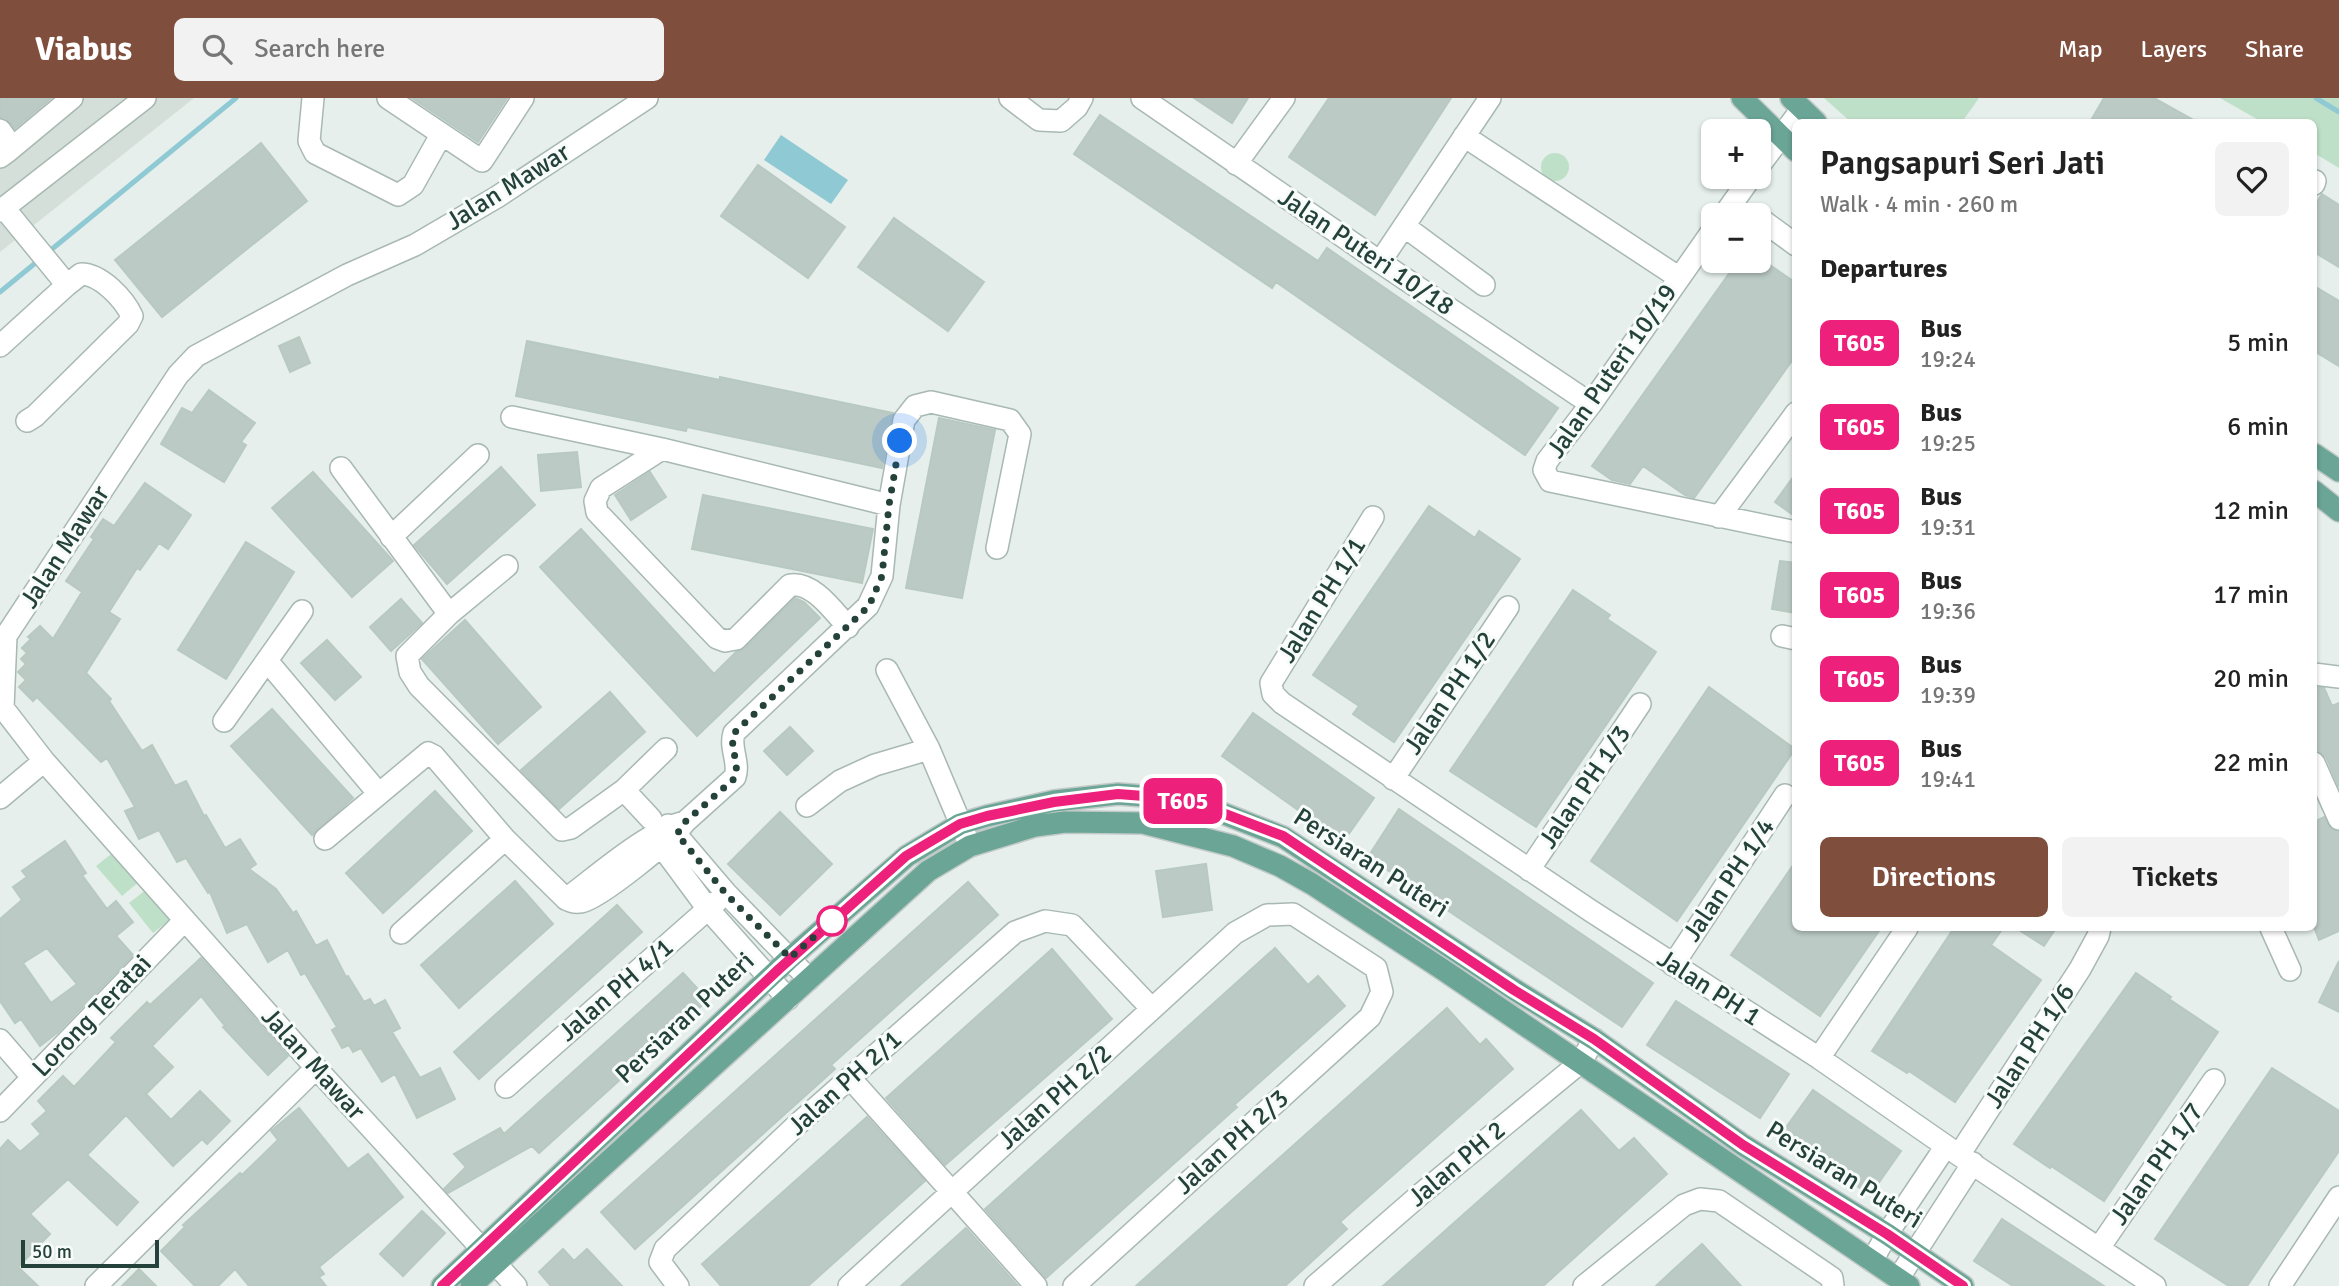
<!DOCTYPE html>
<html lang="en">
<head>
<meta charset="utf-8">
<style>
	body { margin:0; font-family:Signika,sans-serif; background:#f2f2f2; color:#222; height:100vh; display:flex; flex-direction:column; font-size:26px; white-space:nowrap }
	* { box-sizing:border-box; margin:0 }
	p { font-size:23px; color:#767676 }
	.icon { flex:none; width:38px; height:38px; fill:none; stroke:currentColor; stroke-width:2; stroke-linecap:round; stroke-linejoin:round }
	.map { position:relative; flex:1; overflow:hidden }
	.sheet { position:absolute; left:1792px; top:21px; width:525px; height:812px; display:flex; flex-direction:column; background:#fff; border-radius:10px; box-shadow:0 2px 5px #0004 }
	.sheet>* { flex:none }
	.badge { padding:0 14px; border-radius:10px; font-size:24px; line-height:46px }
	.tools { position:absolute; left:1701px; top:21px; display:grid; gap:14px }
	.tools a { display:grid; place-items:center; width:70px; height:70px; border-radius:10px; background:#fff; box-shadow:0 2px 5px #0004; font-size:35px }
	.scale { position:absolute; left:21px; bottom:18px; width:138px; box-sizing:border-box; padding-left:7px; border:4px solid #24423a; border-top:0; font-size:19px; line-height:24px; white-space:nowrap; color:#24423a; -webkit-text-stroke:5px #f7fbf9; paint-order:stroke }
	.you { position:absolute; width:35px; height:35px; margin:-18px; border:5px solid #fff; border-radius:50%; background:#1a73e8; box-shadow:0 0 0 10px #1a73e833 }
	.map>.badge { position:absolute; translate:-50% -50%; box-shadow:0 0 0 4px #fff }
	h2 { padding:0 28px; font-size:26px; line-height:63px }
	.round { display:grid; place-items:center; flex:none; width:74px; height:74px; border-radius:10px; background:#f2f2f2 }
	.headline { display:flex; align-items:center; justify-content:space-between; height:119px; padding:0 28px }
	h1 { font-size:33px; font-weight:600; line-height:52px }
	.button { display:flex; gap:14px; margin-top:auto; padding:14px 28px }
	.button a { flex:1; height:80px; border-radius:10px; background:#804e3d; color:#fff; font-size:28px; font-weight:600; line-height:80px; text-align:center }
	.button a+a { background:#f2f2f2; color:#222 }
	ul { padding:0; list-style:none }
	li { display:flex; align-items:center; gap:21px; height:84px; padding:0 28px }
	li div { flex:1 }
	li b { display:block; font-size:26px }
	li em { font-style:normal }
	li .badge { min-width:77px; font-weight:700; text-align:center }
	header { display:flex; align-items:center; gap:42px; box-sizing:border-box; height:98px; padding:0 35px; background:#804e3d; color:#fff }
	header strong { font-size:33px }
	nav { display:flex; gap:38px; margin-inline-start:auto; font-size:24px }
	.search { width:490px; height:63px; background:#f2f2f2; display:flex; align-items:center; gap:18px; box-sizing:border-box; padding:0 24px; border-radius:10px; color:#767676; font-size:26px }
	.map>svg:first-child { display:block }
</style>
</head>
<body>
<header>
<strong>Viabus</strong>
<div class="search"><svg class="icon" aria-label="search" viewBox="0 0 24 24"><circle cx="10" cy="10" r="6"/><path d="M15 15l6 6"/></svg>Search here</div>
<nav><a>Map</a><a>Layers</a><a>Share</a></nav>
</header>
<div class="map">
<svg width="2339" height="1188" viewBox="0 0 2339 1188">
	<rect width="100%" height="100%" fill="#e6efeb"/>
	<!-- built -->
	<path fill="#d4dfda" d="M0 0H194L0 154Z"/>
	<!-- green -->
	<path fill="#bfe0c8" d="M1824 0H1979L1962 24H1851Z
		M2220 0H2339V70L2314 55V24H2262Z
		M1541 69a14 14 0 1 1 28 0a14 14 0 1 1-28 0Z
		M115 753 140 783 122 798 96 768Z
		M147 791 171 821 153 835 129 805Z"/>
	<!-- water -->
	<path fill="#8ec9d4" d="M781 37 848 82 831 106 764 62Z"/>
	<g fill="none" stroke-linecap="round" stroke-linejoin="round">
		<!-- stream -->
		<path stroke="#8ec9d4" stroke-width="5" d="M2316 0 2339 14
			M46 156 236 0
			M0 194 39 162"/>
	</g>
	<!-- building -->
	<path fill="#bbcac4" stroke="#b8c9c2" stroke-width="2" fill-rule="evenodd" d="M0 0H51L15 30 6 20 0 19Z
		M412 0H507L478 44Z
		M1194 0H1248L1232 25Z
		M1329 0H1451L1375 117 1289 59Z
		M2104 0H2154L2197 24H2090Z
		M1100 17 1318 163 1327 150 1558 310 1525 357 1276 184 1272 190 1074 56Z
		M261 45 307 103 162 219 115 162Z
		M758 67 845 129 808 180 721 118Z
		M2322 96 2339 107V169L2314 154V109Z
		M894 120 984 184 948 233 858 169Z
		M1738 163H1764L1796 185V257L1694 400 1685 397 1643 368 1630 386 1612 382 1592 368Z
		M2314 188 2339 203V268L2314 253Z
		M299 239 310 265 290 274 279 248Z
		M527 243 720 282V279L893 315 882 370 687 329 686 333 516 298Z
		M209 292 255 325 241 344 246 347 224 384 161 346 182 310 192 315Z
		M939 320 995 332 962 500 906 490Z
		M577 354 581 389 541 393 538 357Z
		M501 369 535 407 447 486 414 447Z
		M313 374 393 463 352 499 272 410Z
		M650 374 666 399 631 422 615 397Z
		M1796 375V419L1775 404Z
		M145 385 191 417 168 451 159 445 140 472 137 470 109 514 120 521 86 575 111 601 109 603 142 653 152 647 175 688 186 683 204 718 206 717 225 750 240 741 256 766 249 771 276 791 293 815 296 813 316 848 327 842 346 879 348 878 364 904 370 901 374 908 385 902 400 930 392 934 420 980 440 970 455 1001 417 1020 395 976 382 984 361 950 353 954 349 947 342 950 332 932 337 929 305 875 301 877 288 852 268 864 247 826 227 835 210 794 208 795 186 760 177 764 159 732 139 741 125 713 135 709 107 660 101 664 37 599 33 603 19 589 26 582 18 574 26 566 21 561 27 555 22 550 31 541 28 539 40 528 53 541 82 494 66 483 94 441 91 439 103 421 114 428Z
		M703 397 873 431 862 485 692 451Z
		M1429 408 1475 440 1479 433 1520 461 1394 644 1353 616 1359 608 1313 577Z
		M581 431 714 576 736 554 745 550 795 500 804 504 820 520 697 638 540 469Z
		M246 444 294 474 226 581 178 552Z
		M1780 463 1796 465V515L1772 511Z
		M1573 492 1610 517 1607 521 1656 554 1536 729 1450 673Z
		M401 501 422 525 391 553 370 529Z
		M465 522 541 609 498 646 422 561Z
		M327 542 361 579 335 602 301 565Z
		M1709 589 1795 651 1677 823 1591 763Z
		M2314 589 2324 590 2332 608 2339 605V689L2326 659 2314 649Z
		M610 594 645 634 559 711 521 672Z
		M272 611 353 700 312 737 231 648Z
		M1253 615 1374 700 1343 744 1222 658Z
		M790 629 813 653 787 677 764 653Z
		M435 693 472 733 383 815 346 775Z
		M1399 711 1653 885 1622 929 1368 759Z
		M780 714 832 766 780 817 728 766Z
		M2324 719 2331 731 2339 734V833L2319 842 2314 829V724Z
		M65 743 86 775 82 777 107 811 116 803 133 824 116 838 133 857 58 934 40 948 21 921 15 925 0 903V821L22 802 13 789 27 779 22 773ZM47 850 77 886 51 905 23 865Z
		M1796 763V830H1881L1820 918 1731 857Z
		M1206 766 1212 812 1163 819 1156 773Z
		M515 783 553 826 459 910 421 867Z
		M968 784 998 817 831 967 835 971 635 1151 601 1114Z
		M617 807 642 834 479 981 454 954Z
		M1954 830H2003L1991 847 2041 882 1955 1004 1909 973 1907 975 1872 953Z
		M2016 830H2056L2044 848Z
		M1275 850 1308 887 1318 878 1345 908 1234 1007 1237 1009 1046 1180 985 1111Z
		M1052 851 1112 921 945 1067 886 1000Z
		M201 860 288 958 268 977 223 929 225 928 201 898 152 948 173 969 146 996 171 1022 200 993 230 1023 207 1046 202 1041 173 1068 126 1017 87 1057 138 1104 117 1127 68 1081 30 1116 50 1136 18 1169 38 1188H0V1051L8 1042 20 1054 41 1036 32 1026 47 1013 38 1003 63 978 74 989 116 944 111 940 147 904 150 907Z
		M2339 863V914L2319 904Z
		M683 875 708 902 539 1055 532 1048 448 1095 444 1091 466 1069 454 1056 500 1030 504 1036Z
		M2136 875 2171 899 2169 901 2218 934 2104 1103 2051 1068 2050 1070 2014 1046Z
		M1676 903 1789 976 1760 1020 1647 947Z
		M1447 910 1480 947 1486 941 1513 971 1340 1124 1347 1131 1285 1188H1136Z
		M2272 970 2339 1013V1053L2247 1188H2229L2155 1141Z
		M1813 992 1901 1053 1870 1097 1782 1035Z
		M299 1010 348 1071 368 1056 403 1099 319 1169 324 1176 319 1179 326 1188H249L235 1171 218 1188H195L161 1153 185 1129 183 1127 240 1075 242 1077 278 1042 271 1033Z
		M1581 1012 1619 1053 1634 1040 1667 1076 1543 1188H1383Z
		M867 1019 925 1083 808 1188H721L702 1166Z
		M422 1113 445 1135 403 1178 380 1156Z
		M2002 1121 2060 1159 2104 1188H2013L1974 1163Z
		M966 1130 1018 1188H901Z
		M1702 1146 1741 1188H1656L1672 1173Z
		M563 1151 574 1163 587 1151 622 1188H551L539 1174Z
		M139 1171 156 1188H122Z"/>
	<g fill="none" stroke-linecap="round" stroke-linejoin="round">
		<!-- minor casing -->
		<g stroke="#a8b8b2" stroke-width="24">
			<path id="minor" d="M313 0 309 43 315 55 398 97 413 87 441 37
				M388 0 482 63 523 0
				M1010 0 1039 22 1061 23 1077 9 1082 0
				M1142 0 1380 164 1591 306
				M0 32 7 42V54L0 59
				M1464 38 1678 179
				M7 54 72 0
				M1236 66 1284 0
				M1759 68 1801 12
				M2314 86 2315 83
				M4 110 67 187 81 176C101 176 124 201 132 218L128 226 35 318 27 323
				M0 113 145 0
				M1724 117 1751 79
				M1759 120 1796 147
				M1404 128 1484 187
				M1713 132 1591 306 1547 363 1544 372 1550 383 1796 434
				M1380 164 1490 0
				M0 248 67 187
				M512 319 662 351 889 407
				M662 351 601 390 595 403 597 414 717 540 725 543 736 541 790 487C813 483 834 514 848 529
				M341 370 449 516
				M1373 419 1271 585 1273 596 1282 605 1591 813 1819 960 1959 1057 2155 1188
				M1719 419 1796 315
				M391 439 478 357
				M507 468 449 516 407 558 410 574 419 588 562 732 571 730 624 692 666 651
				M1782 538 1796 541
				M268 564 379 696
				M887 572 929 651 970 748
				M2314 576 2339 579
				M224 623 302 513
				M2314 665 2339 721
				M1393 681 1508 509
				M624 692 651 721
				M0 700 44 663
				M807 708 840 683 875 667 929 651
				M685 724 735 679C740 664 729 650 734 635L868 508 882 478 889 407 904 322 915 308 931 304 1010 322 1020 336 997 450
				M668 727 726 795 809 881
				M654 738 708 811 788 901
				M325 741 428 655 434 658 505 741 566 801C571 804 575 805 581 804 600 800 673 741 685 724 649 732 597 778 566 801
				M1529 772 1640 606
				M2271 830 2290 872
				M401 835 505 741
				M1673 867 1785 697
				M0 942 32 979
				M1819 960 1907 830
				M850 980 1036 1188
				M506 989 717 803
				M0 1013 184 823
				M1959 1057 2080 871 2098 838 2100 830
				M2099 1150 2214 982
				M1872 1163 1887 1136 1946 1048
				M1898 1181 1973 1065
				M96 1188 316 970
				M516 1188 316 970 44 663 3 610 6 538 178 277 196 258 347 177 415 147 497 99 647 0
				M678 1188 660 1164 665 1151 801 1023 1015 834 1045 823 1072 827 1152 911
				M849 1188 1235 835 1267 817 1293 816 1376 870 1382 894 1370 919 1074 1188
				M1315 1188 1422 1095 1581 964 1594 941
				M1584 1188 1684 1107 1700 1101 1719 1103 1832 1180 1833 1188
				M2280 1188 2339 1099"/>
		</g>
		<!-- major casing -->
		<g stroke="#c2cac8" stroke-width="24">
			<path id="major" d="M1742 0 1796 53
				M1791 0 1816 24
				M2314 356 2339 373
				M2314 393 2339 413
				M442 1188 790 860 907 758 960 726 987 718 1054 703 1118 696 1157 699 1199 706 1283 739 1515 892 1594 941 1743 1047 1887 1136 1963 1188
				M471 1188 928 773 970 748 1035 728 1065 724 1143 725 1233 748 1280 768 1312 786 1442 871 1909 1188"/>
		</g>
		<!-- minor -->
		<use href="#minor" stroke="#fff" stroke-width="21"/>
		<!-- major -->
		<use href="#major" stroke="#6aa596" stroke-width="21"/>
	</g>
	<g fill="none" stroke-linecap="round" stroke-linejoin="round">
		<!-- line casing -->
		<g stroke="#fff" stroke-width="16">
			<path id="line" d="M442 1188 779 871 906 758 960 726 987 718 1054 704 1118 696 1157 699 1199 706 1283 738 1514 892 1594 941 1743 1047 1887 1136 1963 1188"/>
		</g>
		<!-- line -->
		<use href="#line" stroke="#ed207b" stroke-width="10"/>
		<!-- walk -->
		<path stroke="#24423a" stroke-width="7" stroke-dasharray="0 12.6" d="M832 823 790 860 726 796 677 736 685 724 735 680C740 664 729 650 734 635L869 508 882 478 889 407 900 343"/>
	</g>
	<!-- markers -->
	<circle fill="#fff" stroke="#ed207b" stroke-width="3.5" cx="832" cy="823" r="14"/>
	<g text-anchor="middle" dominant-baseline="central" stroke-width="6" stroke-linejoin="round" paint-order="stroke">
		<!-- street labels -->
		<g font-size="26" fill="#24423a" stroke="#f7fbf9">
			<text transform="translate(508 89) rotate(-32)">Jalan Mawar</text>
			<text transform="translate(1366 154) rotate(34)">Jalan Puteri 10/18</text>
			<text transform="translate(1612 273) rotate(-55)">Jalan Puteri 10/19</text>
			<text transform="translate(65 449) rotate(-57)">Jalan Mawar</text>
			<text transform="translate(1322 502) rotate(-58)">Jalan PH 1/1</text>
			<text transform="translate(1450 595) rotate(-56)">Jalan PH 1/2</text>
			<text transform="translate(1585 689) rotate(-56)">Jalan PH 1/3</text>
			<text transform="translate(1371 765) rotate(33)">Persiaran Puteri</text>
			<text transform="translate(1729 782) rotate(-56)">Jalan PH 1/4</text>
			<text transform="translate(1709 890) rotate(33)">Jalan PH 1</text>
			<text transform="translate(616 892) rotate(-41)">Jalan PH 4/1</text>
			<text transform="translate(92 918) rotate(-46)">Lorong Teratai</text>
			<text transform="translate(685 920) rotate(-43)">Persiaran Puteri</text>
			<text transform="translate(2030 948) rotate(-57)">Jalan PH 1/6</text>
			<text transform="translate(313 966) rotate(48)">Jalan Mawar</text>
			<text transform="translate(845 985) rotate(-42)">Jalan PH 2/1</text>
			<text transform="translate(1055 999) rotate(-42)">Jalan PH 2/2</text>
			<text transform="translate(1232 1044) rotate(-42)">Jalan PH 2/3</text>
			<text transform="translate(1457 1066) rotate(-40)">Jalan PH 2</text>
			<text transform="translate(2157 1066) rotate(-55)">Jalan PH 1/7</text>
			<text transform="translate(1844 1077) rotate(32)">Persiaran Puteri</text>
		</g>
	</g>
</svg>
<div class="tools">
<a>+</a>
<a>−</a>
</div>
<div class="scale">50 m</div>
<div class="you" style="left:900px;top:343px"></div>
<b class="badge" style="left:1183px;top:703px;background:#ed207b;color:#fff">T605</b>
<section class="sheet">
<div class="headline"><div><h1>Pangsapuri Seri Jati</h1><p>Walk · 4 min · 260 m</p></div><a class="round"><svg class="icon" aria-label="heart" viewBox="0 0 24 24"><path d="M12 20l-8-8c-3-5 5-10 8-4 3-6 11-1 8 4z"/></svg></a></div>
<h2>Departures</h2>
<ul>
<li><span class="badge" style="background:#ed207b;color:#fff">T605</span><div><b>Bus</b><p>19:24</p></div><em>5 min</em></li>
<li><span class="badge" style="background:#ed207b;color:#fff">T605</span><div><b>Bus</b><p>19:25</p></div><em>6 min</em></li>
<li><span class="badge" style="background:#ed207b;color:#fff">T605</span><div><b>Bus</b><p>19:31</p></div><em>12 min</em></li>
<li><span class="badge" style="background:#ed207b;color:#fff">T605</span><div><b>Bus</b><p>19:36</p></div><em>17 min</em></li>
<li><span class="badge" style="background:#ed207b;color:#fff">T605</span><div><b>Bus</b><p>19:39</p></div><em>20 min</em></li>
<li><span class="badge" style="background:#ed207b;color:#fff">T605</span><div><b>Bus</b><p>19:41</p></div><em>22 min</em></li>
</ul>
<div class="button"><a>Directions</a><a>Tickets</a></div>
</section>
</div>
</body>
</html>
